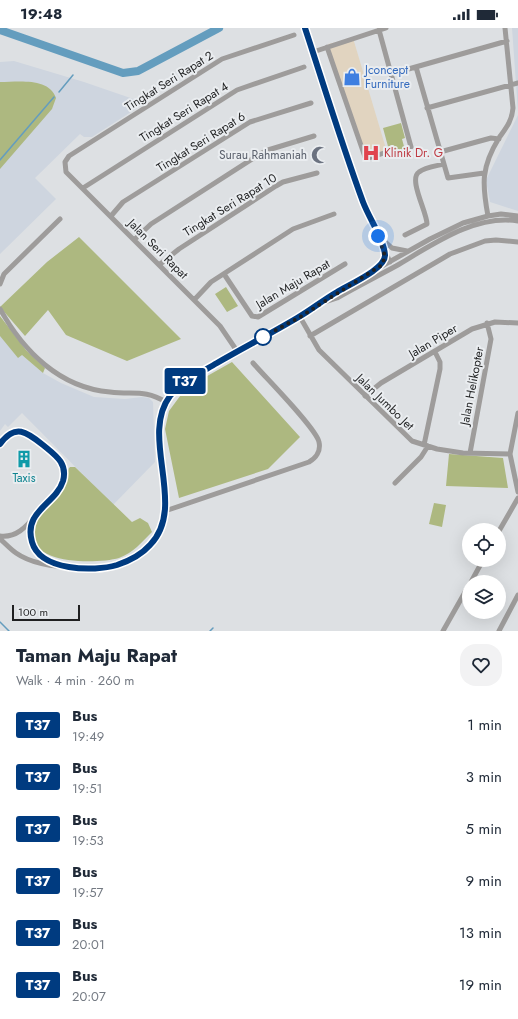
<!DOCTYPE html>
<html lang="en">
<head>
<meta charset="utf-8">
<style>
	body { margin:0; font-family:Jost,sans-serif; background:#f2f2f3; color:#1f2937; height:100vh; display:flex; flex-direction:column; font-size:15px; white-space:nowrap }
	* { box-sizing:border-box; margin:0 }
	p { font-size:13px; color:#747a83 }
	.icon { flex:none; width:22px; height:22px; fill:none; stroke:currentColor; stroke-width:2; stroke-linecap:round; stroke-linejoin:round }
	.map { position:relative; height:603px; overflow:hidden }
	.details { display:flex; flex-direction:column; background:#fff; flex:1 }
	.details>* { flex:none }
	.badge { padding:0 8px; border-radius:3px; font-size:14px; line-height:26px }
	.fabs { position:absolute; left:462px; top:495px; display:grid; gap:8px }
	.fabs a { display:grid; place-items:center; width:44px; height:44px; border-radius:50%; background:#fff; box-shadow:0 4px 16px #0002; font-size:20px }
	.scale { position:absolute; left:12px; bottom:10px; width:68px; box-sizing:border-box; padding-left:4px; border:2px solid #1f2021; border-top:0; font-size:11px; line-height:14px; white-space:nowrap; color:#1f2021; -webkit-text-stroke:3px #eaedf0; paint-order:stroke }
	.you { position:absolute; width:20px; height:20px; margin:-10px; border:3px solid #fff; border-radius:50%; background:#1a73e8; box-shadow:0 0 0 6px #1a73e833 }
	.map>.badge { position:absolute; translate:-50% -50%; box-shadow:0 0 0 2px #fff }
	.round { display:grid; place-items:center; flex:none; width:42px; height:42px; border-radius:16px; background:#f2f2f3 }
	.head { display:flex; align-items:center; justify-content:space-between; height:68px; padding:0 16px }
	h1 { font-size:19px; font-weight:700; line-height:30px }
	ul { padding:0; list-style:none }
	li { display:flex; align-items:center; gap:12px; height:52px; padding:0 16px }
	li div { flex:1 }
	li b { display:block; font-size:15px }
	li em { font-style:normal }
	li .badge { min-width:44px; font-weight:700; text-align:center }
	.status { display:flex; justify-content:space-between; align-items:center; height:28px; padding:0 20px; background:#fff; direction:ltr }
	.status svg { height:11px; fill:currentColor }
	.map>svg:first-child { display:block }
</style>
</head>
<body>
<div class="status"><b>19:48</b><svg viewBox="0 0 49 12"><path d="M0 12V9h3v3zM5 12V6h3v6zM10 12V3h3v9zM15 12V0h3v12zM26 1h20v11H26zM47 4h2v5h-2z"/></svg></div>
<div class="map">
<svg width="518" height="603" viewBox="0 0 518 603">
	<rect width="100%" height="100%" fill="#dde0e3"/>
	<!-- commercial -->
	<path fill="#e1d4c0" d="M353 10 387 124 365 131 328 16Z"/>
	<!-- built -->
	<path fill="#ced5df" d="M512 0H518V84Z
		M14 33 84 54 145 75 92 109H84L80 106 35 150 56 171 0 226V34Z
		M518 87V183L490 174 486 152Z
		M0 300 22 327 43 345 61 355 94 369 125 371 142 369 149 370 153 374 155 434 113 477 22 385 8 399 5 396 0 403Z"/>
	<!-- green -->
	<path fill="#adb880" d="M0 54C18 54 49 49 56 70L52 81 0 141Z
		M401 95 405 110 402 111 405 122 395 125 394 121 389 122 383 100Z
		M79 209 181 311 127 333 66 307 48 282 25 308 0 279 47 234Z
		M226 259 238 278 227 284 215 266Z
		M0 288 26 322 45 340 43 345 22 327 18 330 0 308Z
		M232 334 300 409 268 441 179 470 165 401 169 383 186 360Z
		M449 426 503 430 508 460 446 458Z
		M70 439H75L132 494 140 490 148 495 152 504C142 514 133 525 119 530 97 536 26 538 33 500 36 485 51 475 60 464 62 461 65 457 67 453 69 448 66 443 70 439Z
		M434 475 446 477 442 499 429 496Z"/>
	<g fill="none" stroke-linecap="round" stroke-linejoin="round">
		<!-- stream -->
		<path stroke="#649dbe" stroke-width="1.5" d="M59 64 73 47
			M0 132 54 69
			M0 594 9 603
			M210 603 213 600"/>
		<!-- river -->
		<path stroke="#649dbe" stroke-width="8" d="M0 2 123 45 138 43 219 0"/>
		<!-- minor -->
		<path stroke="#9e9c9b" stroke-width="5" d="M305 0 367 184 390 234
			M379 2 411 119
			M327 19 365 129 369 130 387 124
			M313 24 386 0
			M416 39 448 150 484 145
			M402 41 405 42 507 13
			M427 80 518 55
			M440 124 491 110 499 111
			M83 160 237 62 304 39
			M111 188 123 174 250 94 311 75
			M488 188C482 156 481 139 499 110 506 100 512 93 513 80L505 0
			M405 207 427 196C427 184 408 151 419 144 425 139 436 138 444 136
			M382 211 392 220 407 223
			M134 212 151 196 260 126 268 122 314 108
			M159 237 179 221 276 158 283 154 317 145
			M224 246 252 288 258 289 345 236
			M0 256 4 246 60 191
			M195 271 211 254 293 201 334 186
			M325 274 337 270C356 259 376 249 396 238 432 217 475 186 518 193
			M0 281C23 323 60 360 110 364 134 367 144 361 166 374
			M300 289 319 322 412 413 437 421 463 425 510 426
			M310 308 450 226 485 213 496 212 518 214
			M237 323 220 298 66 144 65 134 69 128 222 31 294 7
			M365 368 381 355 472 301 495 294 518 295
			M518 385 510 426 518 464
			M0 416C5 409 8 404 16 403 28 402 57 426 62 436 64 441 64 447 63 451 60 465 44 477 35 488 26 499 16 510 0 508
			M424 417 440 341V334L435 324
			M470 425 491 311 487 295
			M395 455 421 429 428 418
			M165 483 309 434C316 430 321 423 319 414 316 400 265 349 253 335
			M32 492C29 516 33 526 56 536
			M499 503 518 470
			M0 511C5 515 10 521 16 525 36 539 66 540 90 539 110 539 125 536 141 524 189 490 148 429 163 383 166 373 172 366 179 358L300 289 334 265 430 211 463 195 488 188 501 186 518 188
			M471 554 483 532
			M443 603 469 557
			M499 603 518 567"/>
	</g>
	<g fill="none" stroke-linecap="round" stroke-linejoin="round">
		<!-- line casing -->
		<g stroke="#fff" stroke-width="9">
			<path id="line" d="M0 416C15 395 27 404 43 417 55 427 68 435 63 453 56 476 23 483 32 514 40 543 94 544 117 537 129 533 142 526 150 517 188 478 139 409 170 368 182 353 200 345 217 335 243 320 270 306 297 290 311 282 323 272 337 264 348 257 386 241 385 227 384 212 369 190 363 174 342 117 324 58 305 0"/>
		</g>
		<!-- line -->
		<use href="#line" stroke="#003b80" stroke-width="6"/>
		<!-- walk -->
		<path stroke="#1f2021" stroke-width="4" stroke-dasharray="0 7.2" d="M263 309 300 289 382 237 385 228 378 208"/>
	</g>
	<!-- icons -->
	<defs>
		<g id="shop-bare" transform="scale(1.38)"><path d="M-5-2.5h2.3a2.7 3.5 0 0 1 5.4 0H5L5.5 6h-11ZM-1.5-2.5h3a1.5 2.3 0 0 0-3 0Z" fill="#3f7fe0" stroke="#eaedf0" stroke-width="2.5" paint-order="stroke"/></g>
		<g id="hospital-bare" transform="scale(1.38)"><path d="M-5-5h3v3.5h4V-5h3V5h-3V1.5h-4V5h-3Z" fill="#e0444e" stroke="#eaedf0" stroke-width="2.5" paint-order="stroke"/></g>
		<g id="mosque-bare" transform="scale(1.38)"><path d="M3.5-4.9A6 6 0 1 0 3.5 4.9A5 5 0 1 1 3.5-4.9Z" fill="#6b7280" stroke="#eaedf0" stroke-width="2.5" paint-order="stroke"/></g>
		<g id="building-bare" transform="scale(1.38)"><path d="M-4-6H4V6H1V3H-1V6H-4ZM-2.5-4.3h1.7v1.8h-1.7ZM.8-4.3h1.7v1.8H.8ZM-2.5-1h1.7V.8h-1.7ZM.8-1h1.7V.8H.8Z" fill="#0f9aa8" stroke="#eaedf0" stroke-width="2.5" paint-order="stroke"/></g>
	</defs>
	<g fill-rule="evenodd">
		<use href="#shop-bare" x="352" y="49"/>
		<use href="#hospital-bare" x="371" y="125"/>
		<use href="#mosque-bare" x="320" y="127"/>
		<use href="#building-bare" x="24" y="431"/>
	</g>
	<!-- markers -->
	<circle fill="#fff" stroke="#003b80" stroke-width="2" cx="263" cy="309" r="8"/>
	<g text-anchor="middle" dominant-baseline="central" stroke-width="4" stroke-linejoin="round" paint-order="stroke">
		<!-- shop labels -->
		<g font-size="12" fill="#366cbe" stroke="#eaedf0" text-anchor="start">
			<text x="365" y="42">Jconcept<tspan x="365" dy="14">Furniture</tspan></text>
		</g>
		<!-- street labels -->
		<g font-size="12" fill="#1f2021" stroke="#eaedf0">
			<text transform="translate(169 53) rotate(-32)">Tingkat Seri Rapat 2</text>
			<text transform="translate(184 84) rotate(-32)">Tingkat Seri Rapat 4</text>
			<text transform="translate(201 114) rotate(-32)">Tingkat Seri Rapat 6</text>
			<text transform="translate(230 177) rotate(-32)">Tingkat Seri Rapat 10</text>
			<text transform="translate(158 221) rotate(45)">Jalan Seri Rapat</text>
			<text transform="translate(293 256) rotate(-31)">Jalan Maju Rapat</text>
			<text transform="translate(433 313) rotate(-31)">Jalan Piper</text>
			<text transform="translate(472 358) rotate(-79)">Jalan Helikopter</text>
			<text transform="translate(385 374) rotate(44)">Jalan Jumbo Jet</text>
		</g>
		<!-- health labels -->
		<g font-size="12" fill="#be3a42" stroke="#eaedf0" text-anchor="start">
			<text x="384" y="125">Klinik Dr. G</text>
		</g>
		<!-- worship labels -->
		<g font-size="12" fill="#5b616d" stroke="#eaedf0" text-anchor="end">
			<text x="307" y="127">Surau Rahmaniah</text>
		</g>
		<!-- culture labels -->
		<g font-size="12" fill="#0d838f" stroke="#eaedf0">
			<text x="24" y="450">Taxis</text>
		</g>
	</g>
</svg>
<div class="fabs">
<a><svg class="icon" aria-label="locate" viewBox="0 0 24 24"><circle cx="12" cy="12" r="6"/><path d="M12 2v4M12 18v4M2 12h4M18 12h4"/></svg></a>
<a><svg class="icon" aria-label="layers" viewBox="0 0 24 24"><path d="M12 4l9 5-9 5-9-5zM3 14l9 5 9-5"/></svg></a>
</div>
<div class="scale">100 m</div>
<div class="you" style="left:378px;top:208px"></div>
<b class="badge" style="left:185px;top:353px;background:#003b80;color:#fff">T37</b>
</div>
<section class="details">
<div class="head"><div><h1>Taman Maju Rapat</h1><p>Walk · 4 min · 260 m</p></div><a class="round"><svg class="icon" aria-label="heart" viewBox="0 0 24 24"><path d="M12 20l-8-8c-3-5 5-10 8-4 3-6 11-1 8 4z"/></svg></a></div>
<ul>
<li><span class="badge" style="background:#003b80;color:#fff">T37</span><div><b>Bus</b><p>19:49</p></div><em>1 min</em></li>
<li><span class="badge" style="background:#003b80;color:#fff">T37</span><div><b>Bus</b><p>19:51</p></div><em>3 min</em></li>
<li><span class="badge" style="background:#003b80;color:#fff">T37</span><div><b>Bus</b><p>19:53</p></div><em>5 min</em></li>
<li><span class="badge" style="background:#003b80;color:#fff">T37</span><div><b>Bus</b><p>19:57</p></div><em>9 min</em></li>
<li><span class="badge" style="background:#003b80;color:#fff">T37</span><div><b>Bus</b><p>20:01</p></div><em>13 min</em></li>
<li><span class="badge" style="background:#003b80;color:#fff">T37</span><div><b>Bus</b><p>20:07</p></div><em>19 min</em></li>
</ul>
</section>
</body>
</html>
